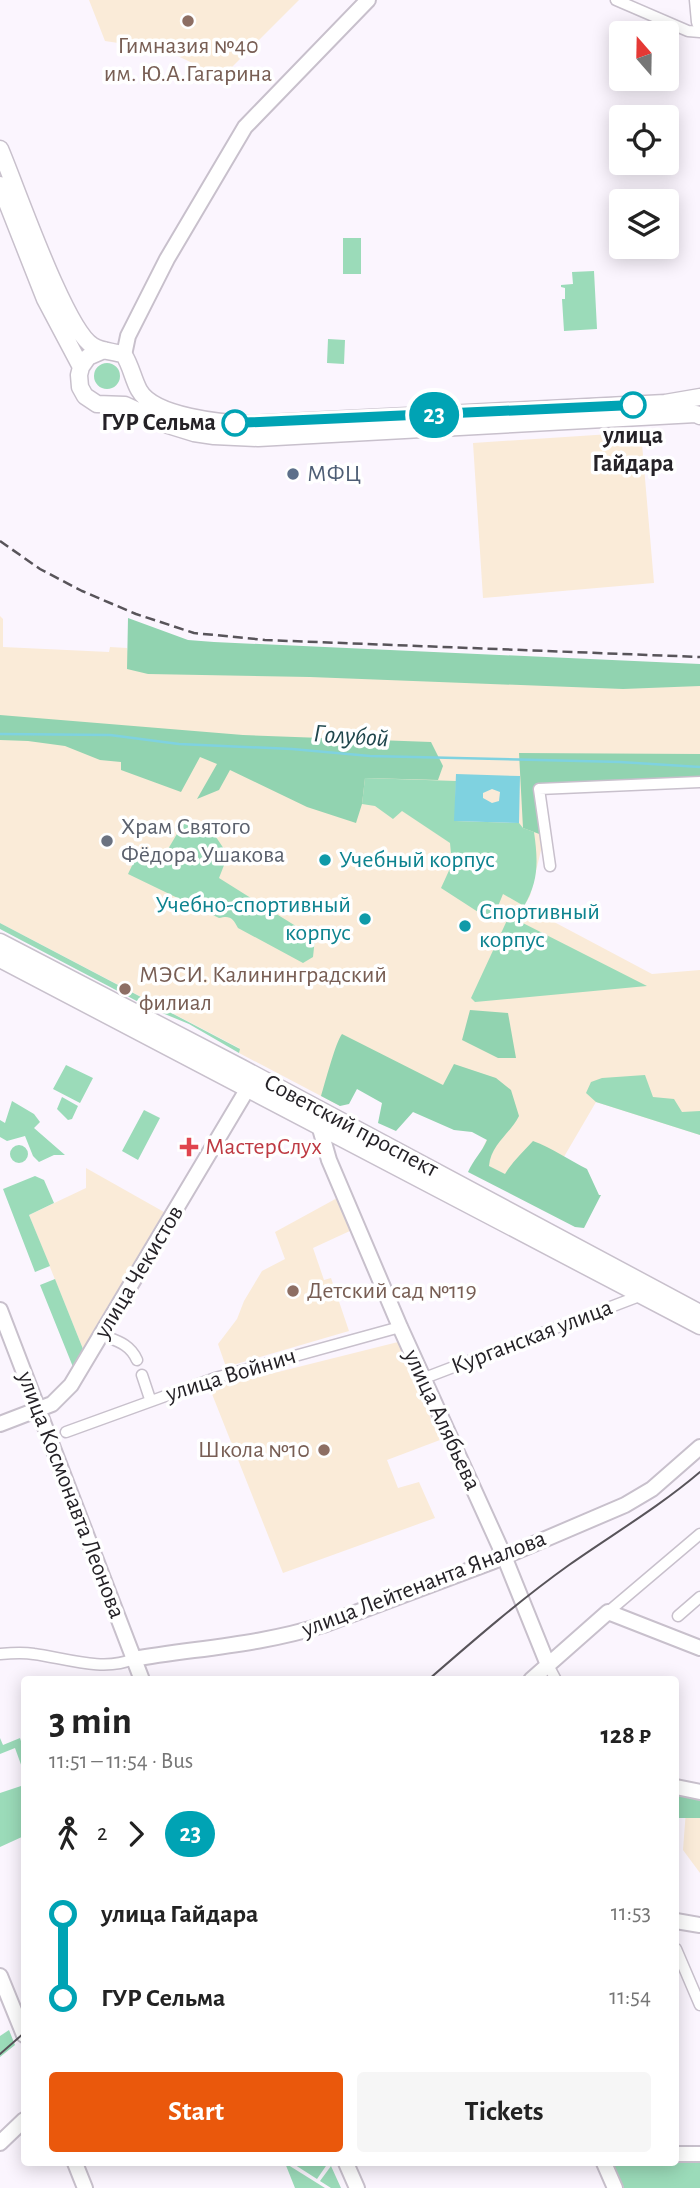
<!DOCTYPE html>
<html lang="en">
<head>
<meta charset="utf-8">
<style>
	body { margin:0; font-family:"Alegreya Sans",sans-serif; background:#f6f6f6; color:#222; height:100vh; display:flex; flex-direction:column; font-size:26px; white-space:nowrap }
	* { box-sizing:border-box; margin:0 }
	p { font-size:23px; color:#767676 }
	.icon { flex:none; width:38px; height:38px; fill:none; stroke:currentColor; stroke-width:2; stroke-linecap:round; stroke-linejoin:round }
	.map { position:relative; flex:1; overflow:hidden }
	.drawer { position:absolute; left:21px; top:1676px; width:658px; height:490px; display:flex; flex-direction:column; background:#fff; border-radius:7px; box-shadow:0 4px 18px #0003 }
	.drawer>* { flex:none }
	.badge { padding:0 14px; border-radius:23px; font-size:24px; line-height:46px }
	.needle { width:46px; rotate:340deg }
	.fabs { position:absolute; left:609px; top:21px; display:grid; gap:14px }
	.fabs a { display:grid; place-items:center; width:70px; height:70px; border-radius:7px; background:#fff; box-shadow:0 4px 18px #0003; font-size:35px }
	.map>.badge { position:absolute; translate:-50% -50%; box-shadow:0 0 0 4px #fff }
	.legs { display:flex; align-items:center; gap:10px; height:77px; padding:0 28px; font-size:23px }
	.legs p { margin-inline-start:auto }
	.head { display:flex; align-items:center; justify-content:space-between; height:119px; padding:0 28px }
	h1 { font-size:38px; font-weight:700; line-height:52px }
	.primary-button { display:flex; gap:14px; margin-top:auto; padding:14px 28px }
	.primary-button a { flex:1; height:80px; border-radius:7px; background:#ea580c; color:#fff; font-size:28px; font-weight:700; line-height:80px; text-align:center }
	.primary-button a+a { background:#f6f6f6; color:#222 }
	ul { padding:0 28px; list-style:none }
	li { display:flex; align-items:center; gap:24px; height:84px; font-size:26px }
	li i { display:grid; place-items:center; width:10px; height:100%; margin:0 9px; background:currentColor }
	li i::after { content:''; width:18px; height:18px; margin:-9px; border:5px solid; border-radius:50%; background:#fff }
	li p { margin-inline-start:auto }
	li:first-child i { background:linear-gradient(#0000 50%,currentColor 0) }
	li:last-child i { background:linear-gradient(currentColor 50%,#0000 0) }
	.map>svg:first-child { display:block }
</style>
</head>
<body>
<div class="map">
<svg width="700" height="2188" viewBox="0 0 700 2188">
	<rect width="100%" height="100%" fill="#fbf5fe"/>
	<!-- education -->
	<path fill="#faebd8" d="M89 0H299L222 77 165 50 105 41Z
		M641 432 654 583 483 598 473 443Z
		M0 616 3 619V647L109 652 110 647 127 648 129 656 700 670V777L536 785 543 842 530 896 524 906 652 974 700 970V1135L596 1102 537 1203 472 1171 487 1139 356 1072 340 1106 239 1053V1048L0 923Z
		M86 1168 164 1212 83 1349 29 1215 86 1188Z
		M339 1197 352 1230 313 1248 324 1280 331 1278 349 1331 226 1367 218 1344 237 1319 244 1301 262 1271 285 1259 275 1232Z
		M398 1342 440 1440 387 1460 398 1488 419 1482 435 1518 283 1573 210 1389Z
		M687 1797 700 1800V1873L683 1850Z"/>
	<!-- green -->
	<path fill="#9bdbb9" d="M343 238H361V274H343Z
		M594 271 597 329 564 331 562 299H565V288L561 287V285L573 284 572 272Z
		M328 339 345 340 344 364 327 363Z
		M94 376a13 13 0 1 1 26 0a13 13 0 1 1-26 0Z
		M365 778 456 781 455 821 519 823 523 828 534 832C538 860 539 881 524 906L503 894 492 921 441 888 452 864 450 843 402 811 393 819 375 806 362 804Z
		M184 822 212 831 228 855 219 878 315 938 313 957 303 963 238 928C233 918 230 915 219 918L128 874 139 851 161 861Z
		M509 916 647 986 475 1002 471 998Z
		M0 923 240 1049 239 1053 189 1024 150 1008 0 929Z
		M66 1065 93 1078 80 1103 53 1089Z
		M645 1075 653 1097 674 1099 682 1112 700 1111V1135L596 1102 586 1093 591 1082 602 1078Z
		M62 1097 78 1106 72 1119 68 1120 57 1109Z
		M12 1101 34 1114 40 1122 34 1128 65 1155H54L39 1162 33 1156 25 1136 7 1141 0 1137V1120L5 1123Z
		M144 1110 160 1118 138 1160 122 1151Z
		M10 1154a9 9 0 1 1 18 0a9 9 0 1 1-18 0Z
		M35 1176 44 1180 54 1203 29 1215 50 1266 35 1272 3 1189Z
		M55 1279 83 1349 73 1367 40 1285Z
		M0 1738 3 1745 20 1738 24 1751V1773L15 1748 0 1754Z
		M24 1785V1836L0 1847V1793Z
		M9 2030 15 2045 0 2057V2036Z
		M700 2162V2188H624L613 2163Z
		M285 2163 325 2188H295Z
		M292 2163H328L317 2179Z
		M331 2166 341 2188H331L320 2181Z"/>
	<!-- forest -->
	<path fill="#91d3b0" d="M128 618 188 640 214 642 700 664V686L623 689 310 677 148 674 127 669Z
		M0 715 243 735 431 742 443 766 438 780 365 778 362 804 356 823 307 807 230 770 219 790 197 799 217 764 200 757 181 792 121 770V762L100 760 65 746 28 741 0 740Z
		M519 753 700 754V778L536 785 542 835 523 828Z
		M470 1010 508 1013 516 1058H498L462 1040Z
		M342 1034 443 1085 454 1064 496 1078 511 1090 519 1116C510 1134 491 1144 489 1166L505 1174C512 1162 523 1152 533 1141 552 1148 569 1160 587 1169L599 1195H601L584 1228 575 1227 468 1172C473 1160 482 1152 487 1140L472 1132 454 1130 413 1112 396 1131 378 1123 382 1103 357 1089 349 1104 340 1106 321 1096C325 1083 336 1041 342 1034Z
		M676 1793 700 1798V1818H676Z"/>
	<!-- water -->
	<path fill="#7fd2e0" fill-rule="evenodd" d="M456 774 520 776 519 823 454 821ZM492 789 500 792 499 801 492 803 483 798V793Z"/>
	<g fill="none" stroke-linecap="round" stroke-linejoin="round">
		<!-- stream -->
		<path stroke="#7fd2e0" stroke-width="2.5" d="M0 734 110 735 179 744 292 749 370 756 620 762 700 767"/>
		<!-- street casing -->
		<g stroke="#c8c0cc" stroke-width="13">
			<path id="street" d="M616 0 688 31 700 32
				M550 866 539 789 700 782
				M102 1335C117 1341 130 1344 137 1360
				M142 1375 150 1399
				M422 1379 642 1295
				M66 1432 215 1378 400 1327
				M608 1612 700 1534
				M678 1616 700 1597
				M0 1654C11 1653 22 1652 34 1654 64 1658 104 1672 133 1659
				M548 1665 556 1680
				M676 1949 700 2005"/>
		</g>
		<!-- secondary casing -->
		<g stroke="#c8c0cc" stroke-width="18">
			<path id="secondary" d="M124 355 128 336 167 259 245 127 368 0
				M319 1125 329 1160 400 1327 504 1556 548 1665
				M0 1310 142 1680
				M0 1424 52 1404 71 1385 248 1088
				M133 1659C197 1648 261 1645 323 1625L494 1561 625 1505 652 1489 700 1447
				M531 1680 608 1612 700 1648
				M676 1787 700 1792
				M676 1921 700 1925
				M0 1976 24 2035
				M0 2143 24 2120
				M676 2154H700
				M75 2163 85 2188
				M346 2163 357 2188
				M604 2163 615 2188"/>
		</g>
		<!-- primary casing -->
		<g stroke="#c8c0cc" stroke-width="19">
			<path id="primary" d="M698 0 700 22
				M0 149C16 186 65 330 93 346 102 352 114 351 124 355 131 366 133 379 139 390 154 417 223 423 250 424L665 403 700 397
				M0 185 45 299 81 367
				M104 350 88 357 81 367 79 375 80 387 85 396 97 404 125 405 168 425 194 433 214 436 258 438 696 414 700 416
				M0 942 242 1068 700 1313
				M0 959 700 1326"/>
		</g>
		<!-- street -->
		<use href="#street" stroke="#fff" stroke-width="10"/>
		<!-- secondary -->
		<use href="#secondary" stroke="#fff" stroke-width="14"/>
		<!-- primary -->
		<use href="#primary" stroke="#fff" stroke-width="16"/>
		<!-- tram -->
		<path stroke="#58545a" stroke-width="2" d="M428 1680C474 1640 520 1600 569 1565 613 1534 659 1507 700 1472
			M0 2054 24 2033"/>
		<!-- rail -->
		<path stroke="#58545a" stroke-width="2.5" stroke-dasharray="10 5" stroke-linecap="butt" d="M0 541 40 569 82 591 136 614 194 633 265 640 700 657"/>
	</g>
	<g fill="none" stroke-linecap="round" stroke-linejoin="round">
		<!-- line-1 casing -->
		<g stroke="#fff" stroke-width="16">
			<path id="line-1" d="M235 423 633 405"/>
		</g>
		<!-- line-1 -->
		<use href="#line-1" stroke="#00a3b4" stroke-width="10"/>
	</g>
	<!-- markers -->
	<g fill="#8d6e63" stroke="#fff" stroke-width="2.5">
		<circle cx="188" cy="21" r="7"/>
		<circle cx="125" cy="989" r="7"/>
		<circle cx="293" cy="1291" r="7"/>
		<circle cx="324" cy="1450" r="7"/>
	</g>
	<g fill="#fff" stroke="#00a3b4" stroke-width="3.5">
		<circle cx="633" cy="405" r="12"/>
		<circle cx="235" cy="423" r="12"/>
	</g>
	<circle fill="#5c6f8a" stroke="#fff" stroke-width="2.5" cx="293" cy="474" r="7"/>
	<circle fill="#6b7280" stroke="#fff" stroke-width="2.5" cx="107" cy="841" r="7"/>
	<g fill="#0f9aa8" stroke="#fff" stroke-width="2.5">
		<circle cx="325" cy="860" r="7"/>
		<circle cx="365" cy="919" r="7"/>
		<circle cx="465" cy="926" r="7"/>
	</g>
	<path fill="#e0444e" stroke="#fff" stroke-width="2.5" d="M185.5 1136.5h7v7h7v7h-7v7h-7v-7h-7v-7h7z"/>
	<g text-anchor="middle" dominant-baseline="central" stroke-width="7" stroke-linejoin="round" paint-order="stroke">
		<!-- education labels -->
		<g font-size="24" fill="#785e54" stroke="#fff" text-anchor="start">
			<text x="188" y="46" text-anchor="middle">Гимназия №40<tspan x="188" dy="28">им. Ю.А.Гагарина</tspan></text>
			<text x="139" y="975">МЭСИ. Калининградский<tspan x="139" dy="28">филиал</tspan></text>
			<text x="307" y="1291">Детский сад №119</text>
			<text x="310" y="1450" text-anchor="end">Школа №10</text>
		</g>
		<!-- stop labels -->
		<g font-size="24" font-weight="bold" fill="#252227" stroke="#fff" text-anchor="end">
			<text x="216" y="423">ГУР Сельма</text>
			<text x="633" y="436" text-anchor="middle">улица<tspan x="633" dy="28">Гайдара</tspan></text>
		</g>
		<!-- service labels -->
		<g font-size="24" fill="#4e5e75" stroke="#fff" text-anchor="start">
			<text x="307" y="474">МФЦ</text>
		</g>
		<!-- worship labels -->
		<g font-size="24" fill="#5b616d" stroke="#fff" text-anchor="start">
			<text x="121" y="827">Храм Святого<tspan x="121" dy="28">Фёдора Ушакова</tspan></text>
		</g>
		<!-- culture labels -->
		<g font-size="24" fill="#0d838f" stroke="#fff" text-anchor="start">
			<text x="339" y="860">Учебный корпус</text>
			<text x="351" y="905" text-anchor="end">Учебно-спортивный<tspan x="351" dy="28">корпус</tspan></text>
			<text x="479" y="912">Спортивный<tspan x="479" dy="28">корпус</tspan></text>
		</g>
		<!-- street labels -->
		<g font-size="24" fill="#252227" stroke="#fff">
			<text transform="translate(351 1126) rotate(28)">Советский проспект</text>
			<text transform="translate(139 1272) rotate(-59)">улица Чекистов</text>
			<text transform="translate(532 1337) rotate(-21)">Курганская улица</text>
			<text transform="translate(231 1375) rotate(-17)">улица Войнич</text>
			<text transform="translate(442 1420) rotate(65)">улица Алябьева</text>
			<text transform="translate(71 1495) rotate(69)">улица Космонавта Леонова</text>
			<text transform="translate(424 1584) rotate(-21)">улица Лейтенанта Яналова</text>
		</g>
		<!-- health labels -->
		<g font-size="24" fill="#be3a42" stroke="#fff" text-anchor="start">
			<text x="205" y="1147">МастерСлух</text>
		</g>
		<!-- water labels -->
		<g font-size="26" font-style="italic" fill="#1f464c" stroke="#fff">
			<text transform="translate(351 736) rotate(4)">Голубой</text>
		</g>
	</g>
</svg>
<div class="fabs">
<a><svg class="needle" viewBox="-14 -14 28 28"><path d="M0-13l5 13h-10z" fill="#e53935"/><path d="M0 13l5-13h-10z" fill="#767676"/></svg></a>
<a><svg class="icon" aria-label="locate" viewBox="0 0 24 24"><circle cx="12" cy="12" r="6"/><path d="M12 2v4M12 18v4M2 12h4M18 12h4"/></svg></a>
<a><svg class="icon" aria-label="layers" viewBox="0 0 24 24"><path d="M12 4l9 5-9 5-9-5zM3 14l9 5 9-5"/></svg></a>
</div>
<b class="badge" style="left:434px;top:415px;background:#00a3b4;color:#fff">23</b>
<section class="drawer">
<div class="head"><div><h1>3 min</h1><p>11:51 – 11:54 · Bus</p></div><b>128 ₽</b></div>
<div class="legs"><svg class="icon" aria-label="walk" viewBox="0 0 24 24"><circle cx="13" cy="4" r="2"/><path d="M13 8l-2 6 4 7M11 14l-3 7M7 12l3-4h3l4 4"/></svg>2<svg class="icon" aria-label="forward" viewBox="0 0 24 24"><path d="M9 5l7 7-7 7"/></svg><b class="badge" style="background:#00a3b4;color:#fff">23</b></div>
<ul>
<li><i style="color:#00a3b4"></i><b>улица Гайдара</b><p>11:53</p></li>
<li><i style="color:#00a3b4"></i><b>ГУР Сельма</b><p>11:54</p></li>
</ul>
<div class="primary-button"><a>Start</a><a>Tickets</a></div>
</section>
</div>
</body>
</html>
